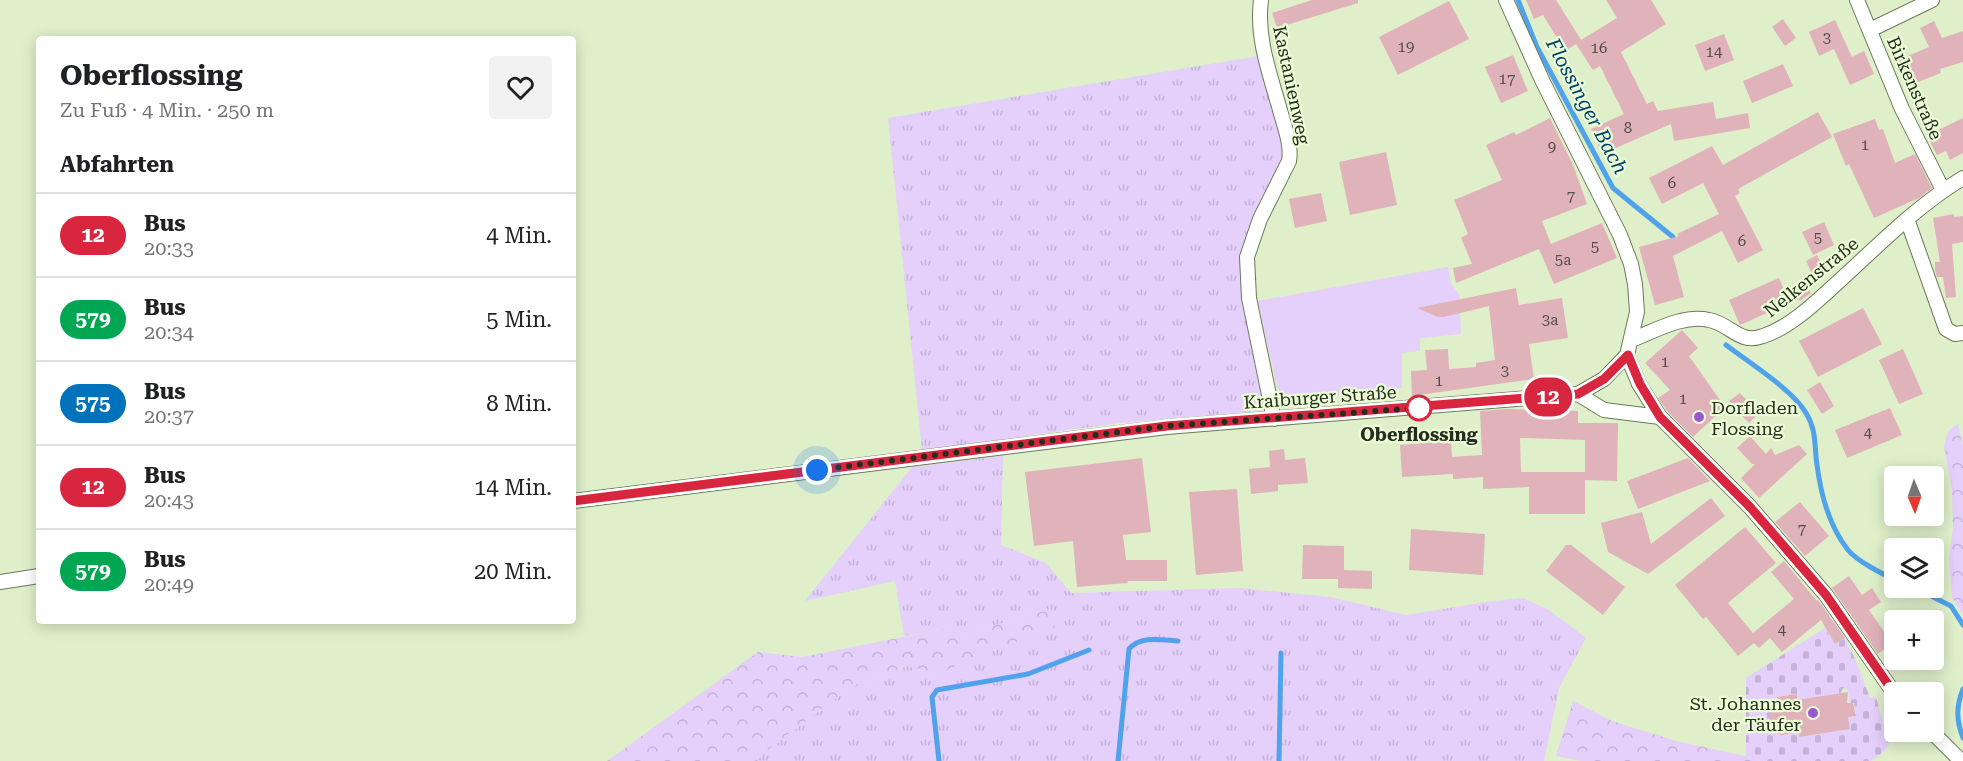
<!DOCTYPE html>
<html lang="de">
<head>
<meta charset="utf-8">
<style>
	body { margin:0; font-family:"Roboto Serif",serif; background:#f2f2f2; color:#202124; height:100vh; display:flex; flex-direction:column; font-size:22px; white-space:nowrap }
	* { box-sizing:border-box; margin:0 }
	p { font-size:20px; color:#757577 }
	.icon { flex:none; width:33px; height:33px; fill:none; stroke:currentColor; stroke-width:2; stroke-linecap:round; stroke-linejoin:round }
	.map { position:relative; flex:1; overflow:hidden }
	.sheet { position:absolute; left:36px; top:36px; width:540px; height:588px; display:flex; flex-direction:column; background:#fff; border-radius:6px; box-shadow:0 3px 15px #0003 }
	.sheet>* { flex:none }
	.badge { padding:0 12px; border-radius:20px; font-size:21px; line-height:39px }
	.needle { width:39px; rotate:178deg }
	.tools { position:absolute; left:1884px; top:466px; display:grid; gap:12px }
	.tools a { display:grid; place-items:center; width:60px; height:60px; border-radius:6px; background:#fff; box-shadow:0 3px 15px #0003; font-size:30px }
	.you { position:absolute; width:30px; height:30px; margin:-15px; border:4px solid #fff; border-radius:50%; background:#1a73e8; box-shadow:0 0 0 9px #1a73e833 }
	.map>.badge { position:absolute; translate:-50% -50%; box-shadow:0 0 0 3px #fff }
	h2 { padding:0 24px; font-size:22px; line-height:54px }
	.round { display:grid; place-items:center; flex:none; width:63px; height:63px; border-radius:6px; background:#f2f2f2 }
	.head { display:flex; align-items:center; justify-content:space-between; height:102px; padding:0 24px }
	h1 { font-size:28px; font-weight:700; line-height:45px }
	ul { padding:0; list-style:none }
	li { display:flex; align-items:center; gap:18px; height:84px; padding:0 24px; border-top:2px solid #e0e0e0 }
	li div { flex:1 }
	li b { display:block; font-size:22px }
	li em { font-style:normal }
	li .badge { min-width:66px; font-weight:700; text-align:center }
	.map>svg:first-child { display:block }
</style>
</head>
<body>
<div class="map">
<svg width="1963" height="761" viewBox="0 0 1963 761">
	<defs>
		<pattern id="grass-tufts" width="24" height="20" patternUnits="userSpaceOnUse" patternTransform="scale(1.5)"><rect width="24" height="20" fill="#e5cffb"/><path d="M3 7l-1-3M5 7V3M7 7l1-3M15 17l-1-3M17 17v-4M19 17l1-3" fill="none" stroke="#c4b2d7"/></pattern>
		<pattern id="forest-crowns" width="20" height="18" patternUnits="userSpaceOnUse" patternTransform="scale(1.5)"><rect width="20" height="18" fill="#e5cffb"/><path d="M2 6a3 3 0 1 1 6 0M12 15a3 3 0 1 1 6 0" fill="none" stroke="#c4b2d7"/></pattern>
		<pattern id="cemetery-stones" width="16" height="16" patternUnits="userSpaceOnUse" patternTransform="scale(1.5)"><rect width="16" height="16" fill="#e5cffb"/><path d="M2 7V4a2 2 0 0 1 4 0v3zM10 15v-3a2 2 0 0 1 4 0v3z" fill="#c4b2d7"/></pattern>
	</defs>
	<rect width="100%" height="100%" fill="#deefca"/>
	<!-- grass -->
	<path fill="url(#grass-tufts)" d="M1259 56 1284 140 1285 157 1244 250 1268 410 1120 423 922 450 888 118Z
		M1003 456 1001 545 1046 563 1071 593 1239 588 1330 597 1406 615 1486 602 1523 598 1549 610 1586 638 1559 688 1544 761H757L764 753 852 686 907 666 936 674 1051 609 958 636 944 629 904 636 895 581 805 601 912 467Z"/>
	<!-- forest -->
	<path fill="url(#forest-crowns)" d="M1958 424 1963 446V615L1952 598 1949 559 1953 527 1952 490 1944 446 1948 431Z
		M1051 609 1055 627 936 674 907 666 852 686 764 753 757 761H607L758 652 802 657 944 629 958 636Z
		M1573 701 1612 721 1676 741 1759 759 1760 761H1581L1556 756Z"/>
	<!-- cemetery -->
	<path fill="url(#cemetery-stones)" fill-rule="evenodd" d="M1825 628 1835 644 1845 638 1856 661 1870 698 1876 697 1889 745 1882 753 1871 761H1760L1759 759 1746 757V678ZM1843 688 1848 690 1850 703H1854L1856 715 1848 717 1849 729 1800 737 1799 732C1787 734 1776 738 1769 725L1770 715 1778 708 1777 697 1796 694 1797 700 1841 693Z"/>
	<!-- green -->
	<path fill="#e5cffb" d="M1448 267 1451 284 1459 294 1461 334 1420 338V351L1402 353V388L1285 401 1280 398 1257 301Z"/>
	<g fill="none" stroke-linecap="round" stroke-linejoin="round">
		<!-- stream -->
		<path stroke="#50a3ea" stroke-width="5" d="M1518 0 1537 47 1613 188 1673 237
			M1726 345C1747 361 1793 390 1806 413 1817 431 1814 445 1817 465 1821 496 1829 526 1848 550 1857 561 1882 574 1894 579
			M1915 588 1951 606 1963 625
			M1963 689C1956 707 1956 719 1963 738
			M939 761 932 697 937 690 1028 674 1089 650
			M1118 761 1129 649C1141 635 1162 640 1178 641
			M1279 761 1281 653"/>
	</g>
	<!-- building -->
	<path fill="#e0b3ba" d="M1312 0H1358V3L1277 28 1272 13Z
		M1526 0H1556L1581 40 1617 18 1606 0H1651L1666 24 1621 52 1647 104 1653 101 1658 111 1713 102 1716 119 1748 113 1750 128 1674 141 1671 124 1602 154 1591 129 1624 114 1600 66 1593 70 1576 44 1565 51 1543 15 1534 19Z
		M1449 1 1469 39 1398 75 1379 37Z
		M1783 19 1796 38 1785 46 1772 27Z
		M1835 20 1852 57 1864 51 1874 74 1850 85 1834 49 1819 56 1809 32Z
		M1934 21 1942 38 1963 31V62L1940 69 1941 73 1908 86 1898 60 1929 47 1920 28Z
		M1724 34 1734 60 1705 71 1695 45Z
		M1513 55 1528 91 1501 103 1485 67Z
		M1783 64 1793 86 1752 103 1743 81Z
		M1818 112 1832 137 1738 189 1740 193 1735 196 1763 250 1738 263 1722 231 1673 256 1684 297 1655 305 1639 247 1679 236 1677 234 1719 214 1703 183 1662 204 1649 178 1712 146 1723 165Z
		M1550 118 1573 165 1587 204 1542 221 1551 244 1602 223 1617 258 1554 284 1539 249 1456 283 1453 268 1472 264 1461 238 1468 234 1454 200 1502 180 1486 145 1514 132 1516 135Z
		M1963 118V153L1950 160 1946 151 1937 155 1929 140 1938 135 1936 131Z
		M1875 119 1879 130 1883 129 1895 163 1915 154 1932 188 1919 198 1874 218 1849 164 1846 166 1833 134Z
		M1386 152 1397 205 1350 215 1339 162Z
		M1321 193 1327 221 1295 228 1289 199Z
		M1954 214V217L1963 216V242L1952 244 1956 297 1946 298 1943 277H1937L1935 271V262H1940L1933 218Z
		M1824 222 1834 245 1813 255 1802 232Z
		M1817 255 1824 269 1812 274 1806 261Z
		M1779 278 1785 292 1806 283 1811 293 1800 301 1799 299 1740 325 1729 300Z
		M1516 288 1519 305 1562 298 1568 338 1529 344 1534 379 1412 396 1411 371 1427 370 1425 350 1448 349 1449 369 1476 367V363L1495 360 1489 306 1444 317H1438L1417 308Z
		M1863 308 1882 344 1818 377 1799 341Z
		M1682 330 1698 348 1689 356 1725 407 1693 437 1667 411 1658 398 1670 390 1645 363Z
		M1903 349 1923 394 1899 404 1879 360Z
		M1820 382 1834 406 1822 414 1807 390Z
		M1740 393 1759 413 1749 423 1729 401Z
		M1890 408 1902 435 1847 458 1835 430Z
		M1506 409 1578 411V423H1618L1617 481 1585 480V440L1520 438 1521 472H1585V514H1529V487L1483 489V477L1453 479V474L1402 477 1400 445 1451 441 1452 457 1482 455 1480 411Z
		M1750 436 1766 454 1771 448 1775 455 1799 445 1807 454 1759 498 1741 478 1755 464H1752L1737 448Z
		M1284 449 1285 460 1305 458 1308 483 1278 485V491L1251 494 1249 469 1270 467 1269 451Z
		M1142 458 1151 532 1123 535 1126 560H1167V581H1127L1128 583 1077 587 1073 541 1034 546 1025 472Z
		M1688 458 1710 481 1638 509 1627 481Z
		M1237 489 1243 571 1196 575 1189 492Z
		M1711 498 1725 516 1648 574 1608 552 1601 523 1642 512 1651 544Z
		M1800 502 1829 536 1805 556 1775 522Z
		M1745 527 1776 563 1728 603 1753 633 1794 599 1771 572 1784 561 1816 600 1819 601 1845 638 1835 644 1821 620 1782 652 1770 638 1759 648 1754 643 1738 656 1706 617 1703 619 1675 585Z
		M1411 529 1485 534 1483 575 1409 570Z
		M1303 545 1344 546V570L1372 571V589L1338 588V579H1302Z
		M1566 545H1571L1625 587 1603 615 1546 571Z
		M1849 576 1862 595 1872 588 1881 602 1869 610 1890 640V645L1878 654 1832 588Z
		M1848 692 1847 703H1853L1856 716 1848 717 1850 729 1799 737V732L1781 735 1776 733 1769 725 1770 715 1778 708 1777 697 1797 694V700Z"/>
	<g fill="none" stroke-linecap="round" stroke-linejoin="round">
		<!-- street casing -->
		<g stroke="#6b7a58" stroke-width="16">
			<path id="street" d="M1261 0C1256 38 1270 74 1280 110 1284 126 1292 144 1289 161L1260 219 1247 257 1249 298 1274 419
				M1857 0 1902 109 1943 190
				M1870 30 1932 0
				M1907 219 1946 329 1955 334 1963 333
				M1631 340C1655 331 1683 314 1709 320 1731 324 1739 345 1763 336 1791 327 1816 302 1837 283 1877 247 1916 206 1963 178
				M1627 355 1639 384 1660 417 1750 507 1826 595 1894 693
				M1578 394 1604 410 1660 417
				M573 501 1167 427 1578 394 1604 379 1627 355 1637 312 1635 284 1631 264 1620 235 1543 82 1506 0
				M0 582 39 576
				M1932 732 1961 761"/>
		</g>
		<!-- street -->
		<use href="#street" stroke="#fff" stroke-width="14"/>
	</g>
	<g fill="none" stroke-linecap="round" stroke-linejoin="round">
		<!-- line casing -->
		<g stroke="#fff" stroke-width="14">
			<path id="line" d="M573 501 1167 426 1578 394 1604 379 1628 355 1640 384 1660 417 1750 507 1826 595 1894 693"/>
		</g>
		<!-- line -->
		<use href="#line" stroke="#d7263d" stroke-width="9"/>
		<!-- walk -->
		<path stroke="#262d1e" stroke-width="6" stroke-dasharray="0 10.8" d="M817 470 1167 426 1419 408"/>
	</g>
	<!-- markers -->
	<circle fill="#fff" stroke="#d7263d" stroke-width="3" cx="1419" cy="408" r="12"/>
	<g fill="#9958ce" stroke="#ebfdd7" stroke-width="2">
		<circle cx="1699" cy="417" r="6"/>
		<circle cx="1813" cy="713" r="6"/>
	</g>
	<g text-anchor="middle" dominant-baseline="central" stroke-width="4.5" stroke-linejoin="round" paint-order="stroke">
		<!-- number labels -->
		<g font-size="15" fill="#544e45">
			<text x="1827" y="38">3</text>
			<text x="1406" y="47">19</text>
			<text x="1599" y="48">16</text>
			<text x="1714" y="52">14</text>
			<text x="1507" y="79">17</text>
			<text x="1628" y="128">8</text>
			<text x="1865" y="145">1</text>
			<text x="1552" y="147">9</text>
			<text x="1672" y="183">6</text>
			<text x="1571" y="196">7</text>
			<text x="1818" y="238">5</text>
			<text x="1742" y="241">6</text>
			<text x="1595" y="247">5</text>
			<text x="1563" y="260">5a</text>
			<text x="1550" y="320">3a</text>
			<text x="1665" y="362">1</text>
			<text x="1505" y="371">3</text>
			<text x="1439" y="381">1</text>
			<text x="1683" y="399">1</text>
			<text x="1868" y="433">4</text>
			<text x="1802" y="529">7</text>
			<text x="1782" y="630">4</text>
		</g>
		<!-- street labels -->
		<g font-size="18" fill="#262d1e" stroke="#ebfdd7">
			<text transform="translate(1292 85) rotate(78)">Kastanienweg</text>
			<text transform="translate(1915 88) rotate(66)">Birkenstraße</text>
			<text transform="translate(1811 277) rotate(-39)">Nelkenstraße</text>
			<text transform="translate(1320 397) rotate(-4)">Kraiburger Straße</text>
		</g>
		<!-- poi labels -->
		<g font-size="18" fill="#262d1e" stroke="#ebfdd7" text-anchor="start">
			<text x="1711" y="407">Dorfladen<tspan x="1711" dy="21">Flossing</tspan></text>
			<text x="1801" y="703" text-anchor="end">St. Johannes<tspan x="1801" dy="21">der Täufer</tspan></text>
		</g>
		<!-- stop labels -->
		<g font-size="18" font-weight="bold" fill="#262d1e" stroke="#ebfdd7">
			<text x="1419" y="434">Oberflossing</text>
		</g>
		<!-- water labels -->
		<g font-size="20" font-style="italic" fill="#00406d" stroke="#ebfdd7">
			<text transform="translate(1587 106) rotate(62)">Flossinger Bach</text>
		</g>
	</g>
</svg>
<div class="tools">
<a><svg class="needle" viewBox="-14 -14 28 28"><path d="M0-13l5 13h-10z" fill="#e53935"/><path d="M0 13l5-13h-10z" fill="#757577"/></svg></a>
<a><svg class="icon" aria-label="layers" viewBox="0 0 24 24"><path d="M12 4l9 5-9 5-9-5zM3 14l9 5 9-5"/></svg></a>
<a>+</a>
<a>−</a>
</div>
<div class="you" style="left:817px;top:470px"></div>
<b class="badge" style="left:1548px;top:397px;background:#d7263d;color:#fff">12</b>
<section class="sheet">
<div class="head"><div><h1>Oberflossing</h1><p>Zu Fuß · 4 Min. · 250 m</p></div><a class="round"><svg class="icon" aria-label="heart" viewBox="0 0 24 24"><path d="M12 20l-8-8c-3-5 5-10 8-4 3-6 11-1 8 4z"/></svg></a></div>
<h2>Abfahrten</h2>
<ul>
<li><span class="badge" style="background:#d7263d;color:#fff">12</span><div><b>Bus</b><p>20:33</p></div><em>4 Min.</em></li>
<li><span class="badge" style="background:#00a651;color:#fff">579</span><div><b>Bus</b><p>20:34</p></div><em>5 Min.</em></li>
<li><span class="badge" style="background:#0072bc;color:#fff">575</span><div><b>Bus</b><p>20:37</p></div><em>8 Min.</em></li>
<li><span class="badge" style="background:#d7263d;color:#fff">12</span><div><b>Bus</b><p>20:43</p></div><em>14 Min.</em></li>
<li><span class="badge" style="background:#00a651;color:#fff">579</span><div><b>Bus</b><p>20:49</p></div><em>20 Min.</em></li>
</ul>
</section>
</div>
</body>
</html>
